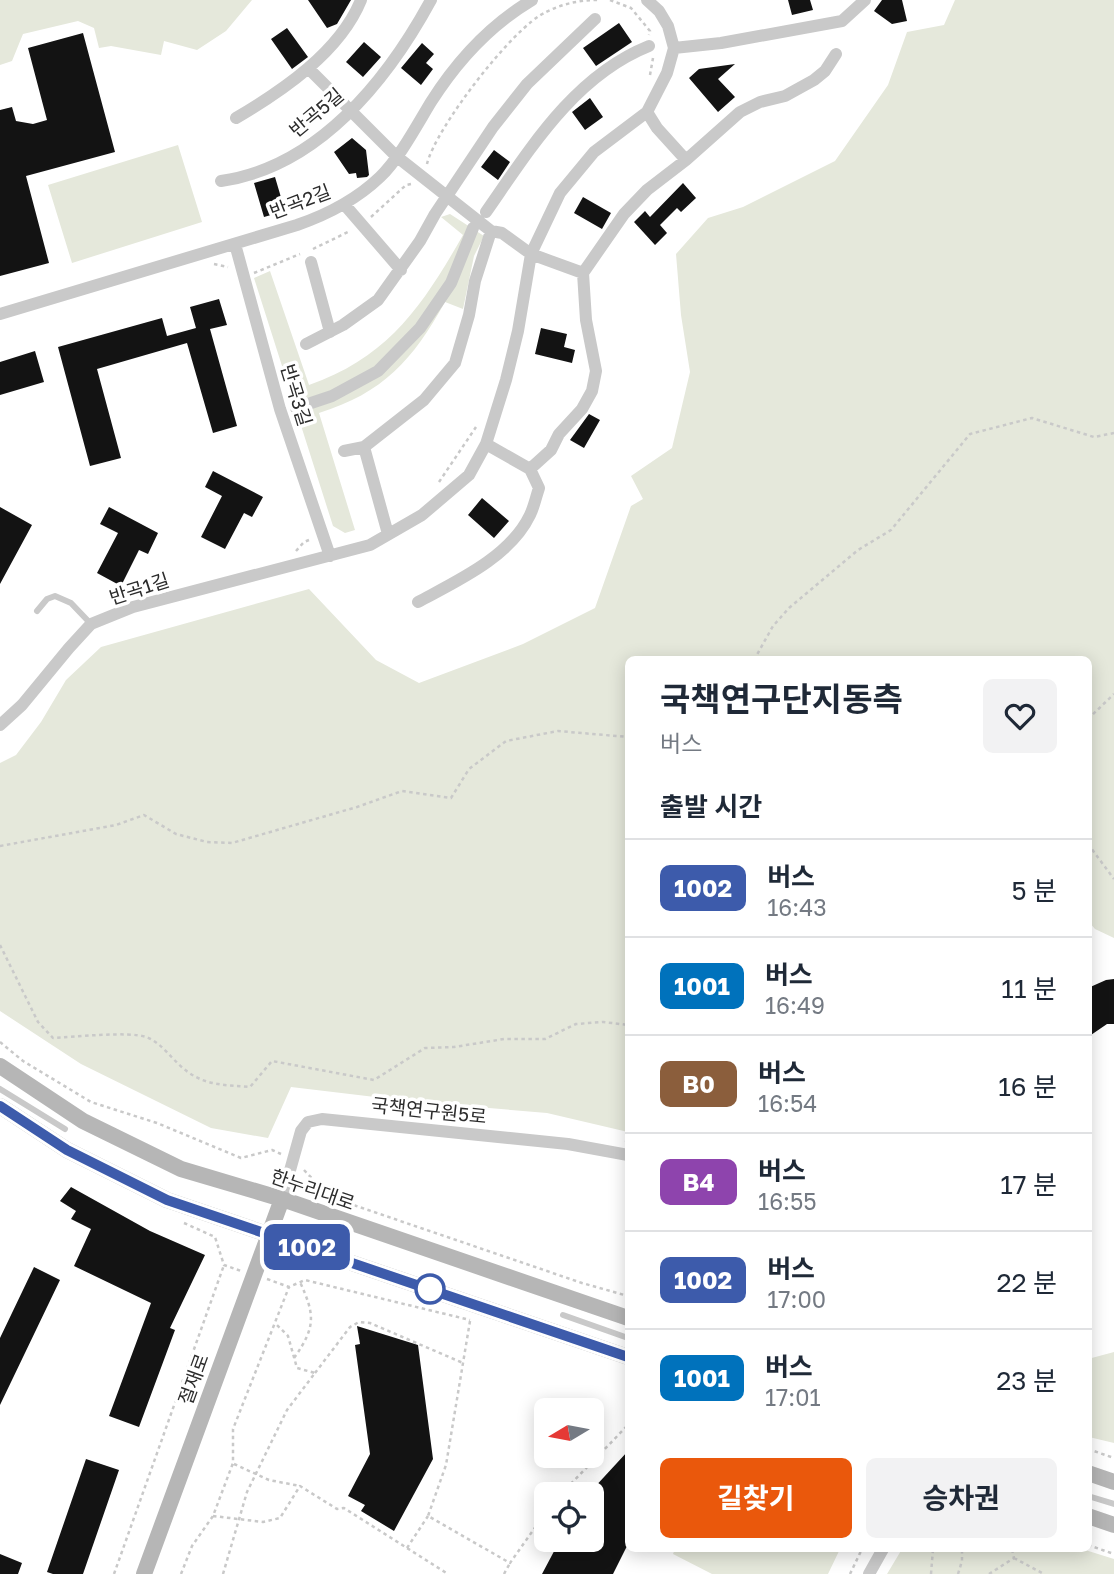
<!DOCTYPE html>
<html lang="ko">
<head>
<meta charset="utf-8">
<style>
	body { margin:0; font-family:"Golos Text","Noto Sans KR",sans-serif; background:#f2f2f3; color:#1f2937; height:100vh; display:flex; flex-direction:column; font-size:26px; white-space:nowrap }
	* { box-sizing:border-box; margin:0 }
	p { font-size:23px; color:#747a83 }
	.icon { flex:none; width:38px; height:38px; fill:none; stroke:currentColor; stroke-width:2; stroke-linecap:round; stroke-linejoin:round }
	.map { position:relative; flex:1; overflow:hidden }
	.details { position:absolute; left:625px; top:656px; width:467px; height:896px; display:flex; flex-direction:column; background:#fff; border-radius:10px; box-shadow:0 4px 18px #0003 }
	.details>* { flex:none }
	.badge { padding:0 14px; border-radius:10px; font-size:24px; line-height:46px }
	.needle { width:46px; rotate:260deg }
	.tools { position:absolute; left:534px; top:1398px; display:grid; gap:14px }
	.tools a { display:grid; place-items:center; width:70px; height:70px; border-radius:10px; background:#fff; box-shadow:0 4px 18px #0003; font-size:35px }
	.map>.badge { position:absolute; translate:-50% -50%; box-shadow:0 0 0 4px #fff }
	h2 { padding:0 35px; font-size:26px; line-height:63px }
	.round { display:grid; place-items:center; flex:none; width:74px; height:74px; border-radius:10px; background:#f2f2f3 }
	.headline { display:flex; align-items:center; justify-content:space-between; height:119px; padding:0 35px }
	h1 { font-size:33px; font-weight:700; line-height:52px }
	.action { display:flex; gap:14px; margin-top:auto; padding:14px 35px }
	.action a { flex:1; height:80px; border-radius:10px; background:#ea580c; color:#fff; font-size:28px; font-weight:700; line-height:80px; text-align:center }
	.action a+a { background:#f2f2f3; color:#1f2937 }
	ul { padding:0; list-style:none }
	li { display:flex; align-items:center; gap:21px; height:98px; padding:0 35px; border-top:2px solid #e0e1e3 }
	li div { flex:1 }
	li b { display:block; font-size:26px }
	li em { font-style:normal }
	li .badge { min-width:77px; font-weight:700; text-align:center }
	.map>svg:first-child { display:block }
</style>
</head>
<body>
<div class="map">
<svg width="1114" height="1574" viewBox="0 0 1114 1574">
	<rect width="100%" height="100%" fill="#fff"/>
	<!-- green -->
	<path fill="#e5e8db" d="M0 0H252L226 31 197 50 164 41 161 55 111 46 99 48 94 28 78 21 23 34 12 61 0 65Z
		M955 0H1114V938L1095 929 1089 922 1088 660H628V1132L547 1113 417 1102 291 1087 268 1138 211 1128 81 1064 0 1011V763L16 755 41 722 66 680 101 647 309 589 376 660 419 683 523 644 595 608 631 506 643 499 631 476 672 448 690 372 681 315 676 254 708 218 743 207 835 161 888 85 907 32 944 25Z
		M178 145 202 222 72 263 48 185Z
		M450 214 484 236 474 256 463 309 445 302C413 360 383 393 319 413L355 530 345 533 333 526 254 278 270 271 309 385C389 357 423 305 463 235L441 217Z
		M1114 1352V1443L1089 1437 1088 1359Z
		M675 1549H840L828 1574H712L673 1554Z
		M902 1549H1082L1114 1559V1574H887Z"/>
	<!-- building -->
	<path fill="#131313" d="M308 0H351L337 24 327 28Z
		M788 0H810L813 10 792 15Z
		M882 0H902L907 21 892 24 874 11Z
		M619 23 632 42 596 66 583 48Z
		M287 28 308 57 292 69 271 39Z
		M83 33 115 152 26 176 49 263 0 276V110L12 107 16 121 33 124 47 120 28 48Z
		M364 42 381 57 363 77 346 62Z
		M422 43 434 54 426 63 433 69 421 85 401 68Z
		M735 64 718 79 735 97 718 112 689 78 699 69Z
		M590 98 603 117 585 130 572 112Z
		M352 138 366 150 369 175 367 177 357 178 356 173 349 174 334 152Z
		M494 150 510 162 498 180 481 167Z
		M275 177 285 211 264 217 254 183Z
		M683 183 696 198 681 212 677 208 660 225 667 233 655 245 634 222 645 211 650 217Z
		M583 197 611 213 602 229 574 213Z
		M219 299 227 325 210 329 237 426 213 433 187 343 97 369 121 458 90 466 58 347 162 318 167 336 196 328 190 307Z
		M541 328 567 334 564 347 575 350 572 363 535 354Z
		M35 351 44 382 0 395V362Z
		M589 414 600 420 584 448 570 440Z
		M213 471 263 497 252 517 244 513 225 549 201 537 222 496 205 487Z
		M482 498 509 521 494 538 468 515Z
		M0 507 32 525 0 584Z
		M109 507 158 533 148 554 139 550 121 586 97 573 118 533 100 524Z
		M1114 979V1024H1107L1088 1037V988L1106 980Z
		M71 1187 150 1231 205 1255 170 1328 175 1330 139 1427 109 1416 151 1303 74 1266 91 1229 71 1219 76 1211 60 1201Z
		M34 1267 60 1280 0 1405V1338Z
		M357 1326 418 1345 433 1459 394 1531 361 1511 365 1505 348 1496 370 1454 355 1345 360 1344Z
		M628 1451V1544L613 1574H542L560 1540H592V1490Z
		M86 1459 119 1470 83 1574H53L47 1572Z
		M0 1554 22 1563 18 1574H0Z"/>
	<g fill="none" stroke-linecap="round" stroke-linejoin="round">
		<!-- path -->
		<path stroke="#c9c9c9" stroke-width="2.5" stroke-dasharray="3.5 3.5" stroke-linecap="butt" d="M610 0 631 8 650 31 649 35
			M650 75 653 58
			M427 164C435 129 513 27 546 12 562 4 579 0 598 0
			M371 217 406 185 411 184
			M313 249 350 231
			M214 264 228 267
			M254 273 300 254
			M439 482 476 427
			M296 551 304 542 309 540
			M754 660 773 626 789 608 858 550 891 530 970 434 1032 418 1094 437 1114 433
			M1088 719 1114 694
			M1088 844 1114 879
			M0 846 116 825 144 815 176 834 207 842 232 843 357 807 402 791 451 798 469 769 506 741 558 731 628 737
			M0 945 38 1022 53 1038C73 1037 130 1031 146 1037 163 1043 173 1062 188 1072 207 1086 227 1085 250 1087L272 1061 374 1080 425 1048 454 1047 504 1039H545L576 1024 603 1022 628 1025
			M0 1042 23 1061 91 1102 157 1123 241 1158 272 1150 281 1154
			M626 1142 628 1128
			M304 1170 330 1197 582 1283 628 1296
			M184 1223 215 1237 224 1265 241 1271
			M267 1279 289 1287 305 1280 470 1320
			M470 1321 446 1465 428 1516 510 1563 546 1512
			M294 1358C316 1327 315 1315 300 1282
			M315 1373 350 1327 359 1322 370 1323 463 1363
			M1088 1449 1114 1458
			M234 1464 269 1480 300 1486
			M561 1494 628 1425
			M213 1516 263 1522 280 1518 300 1486 337 1509 344 1508 448 1574
			M1088 1545 1114 1554
			M407 1548 428 1516
			M1014 1558 1044 1574
			M114 1574 224 1265
			M181 1574 192 1546 213 1516 233 1463V1429L289 1287
			M223 1574 247 1492 287 1410 315 1373 297 1368 288 1336 275 1323
			M504 1574 510 1563
			M850 1574 862 1549
			M931 1574 933 1549
			M958 1574 962 1561V1549
			M989 1574 1014 1558 1012 1549"/>
		<!-- lane -->
		<path stroke="#c9c9c9" stroke-width="6" d="M37 611 47 599 55 596 71 603 91 624
			M0 1089 65 1129
			M563 1315 628 1338
			M1088 1496 1114 1504"/>
		<!-- street -->
		<path stroke="#c9c9c9" stroke-width="12" d="M674 48 721 43 842 21 865 0
			M309 69 396 156 491 231 502 233 531 254 583 273 586 320 596 371 592 391 582 409 559 434 551 450 530 469
			M647 112 657 128 686 160
			M236 118C282 91 340 52 361 0
			M221 181C318 167 387 81 431 0
			M344 204 401 270
			M486 212C530 149 574 76 649 46
			M235 244 280 409 330 556
			M311 262 330 332
			M583 273 624 214 647 190 686 160 740 112 760 102 785 96 814 80 825 71 836 54
			M0 314 297 225C326 215 357 199 380 177 399 159 417 125 431 102 457 61 490 25 532 0
			M306 344 343 325 378 300 420 241 435 214 493 127 527 84 595 19
			M296 408 332 396 378 371 420 328 451 283 473 228
			M364 447 388 534
			M344 451 364 447 424 400 455 363 469 315 475 281 491 231
			M418 602C457 581 510 557 530 515 534 507 536 497 539 488L530 469 486 444
			M0 725 22 705 69 648 91 624 133 607 370 545 422 515 469 475 486 444 506 380 518 331 531 254 560 193 594 152 647 112 667 73 674 48 668 26 659 11 647 0
			M282 1199 301 1131 308 1122 322 1119 568 1144 628 1155
			M869 1574 883 1549"/>
		<!-- secondary -->
		<path stroke="#b6b6b6" stroke-width="16" d="M0 1066 83 1121 181 1169 282 1199 628 1318
			M0 1106 67 1150 167 1200 628 1357
			M1088 1473 1114 1482
			M1088 1516 1114 1525
			M144 1574 282 1199"/>
	</g>
	<g fill="none" stroke-linecap="round" stroke-linejoin="round">
		<!-- line casing -->
		<g stroke="#fff" stroke-width="16">
			<path id="line" d="M0 1106 67 1150 167 1200 628 1357"/>
		</g>
		<!-- line -->
		<use href="#line" stroke="#3d5bab" stroke-width="10"/>
	</g>
	<!-- markers -->
	<circle fill="#fff" stroke="#3d5bab" stroke-width="3.5" cx="430" cy="1289" r="14"/>
	<g text-anchor="middle" dominant-baseline="central" stroke-width="7" stroke-linejoin="round" paint-order="stroke">
		<!-- street labels -->
		<g font-size="19" fill="#2c2c2c" stroke="#fff">
			<text transform="translate(316 112) rotate(-40)">반곡5길</text>
			<text transform="translate(300 201) rotate(-21)">반곡2길</text>
			<text transform="translate(297 395) rotate(73)">반곡3길</text>
			<text transform="translate(139 588) rotate(-18)">반곡1길</text>
			<text transform="translate(429 1110) rotate(6)">국책연구원5로</text>
			<text transform="translate(313 1189) rotate(19)">한누리대로</text>
			<text transform="translate(193 1379) rotate(-70)">절재로</text>
		</g>
	</g>
</svg>
<div class="tools">
<a><svg class="needle" viewBox="-14 -14 28 28"><path d="M0-13l5 13h-10z" fill="#e53935"/><path d="M0 13l5-13h-10z" fill="#747a83"/></svg></a>
<a><svg class="icon" aria-label="locate" viewBox="0 0 24 24"><circle cx="12" cy="12" r="6"/><path d="M12 2v4M12 18v4M2 12h4M18 12h4"/></svg></a>
</div>
<b class="badge" style="left:307px;top:1247px;background:#3d5bab;color:#fff">1002</b>
<section class="details">
<div class="headline"><div><h1>국책연구단지동측</h1><p>버스</p></div><a class="round"><svg class="icon" aria-label="heart" viewBox="0 0 24 24"><path d="M12 20l-8-8c-3-5 5-10 8-4 3-6 11-1 8 4z"/></svg></a></div>
<h2>출발 시간</h2>
<ul>
<li><span class="badge" style="background:#3d5bab;color:#fff">1002</span><div><b>버스</b><p>16:43</p></div><em>5 분</em></li>
<li><span class="badge" style="background:#0072bc;color:#fff">1001</span><div><b>버스</b><p>16:49</p></div><em>11 분</em></li>
<li><span class="badge" style="background:#8b5e3c;color:#fff">B0</span><div><b>버스</b><p>16:54</p></div><em>16 분</em></li>
<li><span class="badge" style="background:#8e44ad;color:#fff">B4</span><div><b>버스</b><p>16:55</p></div><em>17 분</em></li>
<li><span class="badge" style="background:#3d5bab;color:#fff">1002</span><div><b>버스</b><p>17:00</p></div><em>22 분</em></li>
<li><span class="badge" style="background:#0072bc;color:#fff">1001</span><div><b>버스</b><p>17:01</p></div><em>23 분</em></li>
</ul>
<div class="action"><a>길찾기</a><a>승차권</a></div>
</section>
</div>
</body>
</html>
